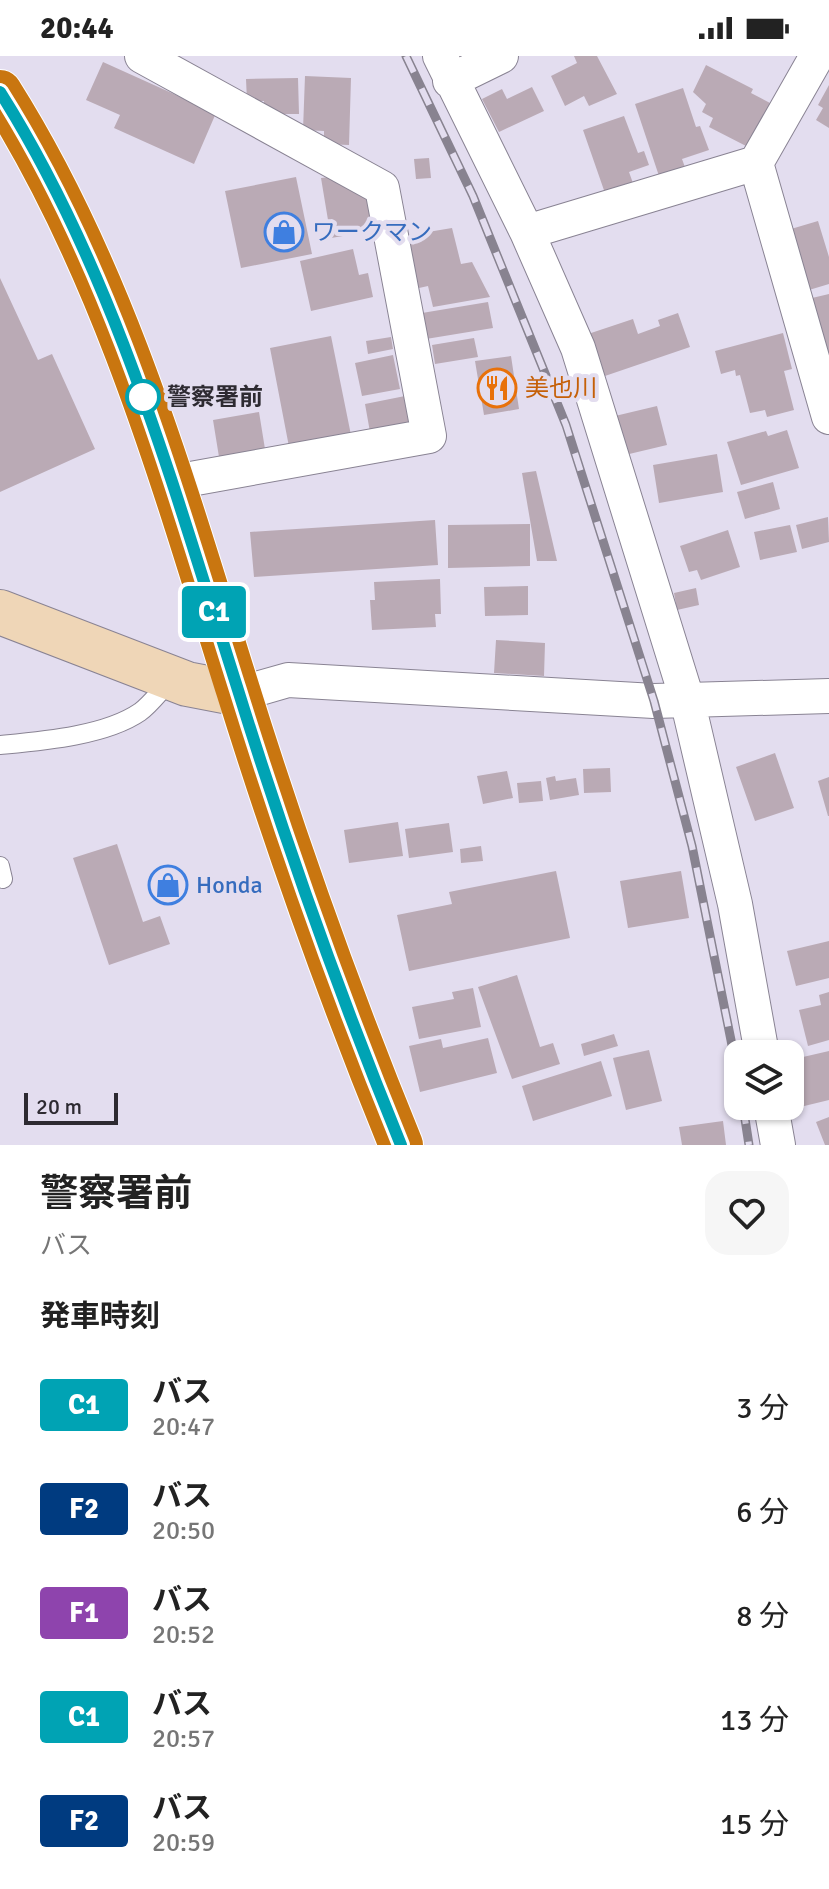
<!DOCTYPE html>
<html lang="ja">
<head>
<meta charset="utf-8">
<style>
	body { margin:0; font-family:Signika,"Noto Sans JP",sans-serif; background:#f6f6f6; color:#222; height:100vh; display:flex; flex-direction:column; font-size:30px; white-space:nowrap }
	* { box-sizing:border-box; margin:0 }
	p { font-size:26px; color:#767676 }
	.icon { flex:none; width:44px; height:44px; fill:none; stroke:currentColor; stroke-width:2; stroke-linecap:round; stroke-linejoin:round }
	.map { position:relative; height:1089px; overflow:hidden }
	.drawer { display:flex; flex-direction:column; background:#fff; flex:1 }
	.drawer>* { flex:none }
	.badge { padding:0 16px; border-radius:6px; font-size:28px; line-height:52px }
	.tools { position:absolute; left:724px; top:984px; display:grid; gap:16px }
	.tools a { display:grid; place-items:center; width:80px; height:80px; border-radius:16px; background:#fff; box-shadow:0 2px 6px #0004; font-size:40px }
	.scale { position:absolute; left:24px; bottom:20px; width:94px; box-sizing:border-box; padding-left:8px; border:4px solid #2d2a31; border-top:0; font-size:22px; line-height:28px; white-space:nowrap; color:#2d2a31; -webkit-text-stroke:6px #e3ddef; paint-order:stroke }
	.map>.badge { position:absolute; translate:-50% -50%; box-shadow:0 0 0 4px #fff }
	h2 { padding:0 40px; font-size:30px; line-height:72px }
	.round { display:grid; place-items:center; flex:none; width:84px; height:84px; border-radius:24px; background:#f6f6f6 }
	.head { display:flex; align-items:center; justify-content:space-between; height:136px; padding:0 40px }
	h1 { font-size:38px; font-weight:700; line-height:60px }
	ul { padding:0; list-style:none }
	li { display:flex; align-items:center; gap:24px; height:104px; padding:0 40px }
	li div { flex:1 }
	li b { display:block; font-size:30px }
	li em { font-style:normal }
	li .badge { min-width:88px; font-weight:700; text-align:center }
	.status { display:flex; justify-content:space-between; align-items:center; height:56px; padding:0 40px; background:#fff; direction:ltr }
	.status svg { height:22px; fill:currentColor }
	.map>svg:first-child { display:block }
</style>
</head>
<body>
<div class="status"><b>20:44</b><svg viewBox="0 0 49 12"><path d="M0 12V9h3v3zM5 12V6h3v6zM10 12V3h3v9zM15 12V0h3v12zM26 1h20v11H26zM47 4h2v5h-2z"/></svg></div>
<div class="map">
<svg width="829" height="1089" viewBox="0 0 829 1089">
	<rect width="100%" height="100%" fill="#e3ddef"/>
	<!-- building -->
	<path fill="#baaab5" d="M574 0H597L617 38 589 50 584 40 565 50 551 20 577 7Z
		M103 6 216 57 194 108 114 72 120 59 86 44Z
		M706 9 753 33 751 37 770 47 748 91 709 71 713 62 702 56 706 48 693 36Z
		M305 20 351 22 349 89 324 88V75L303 74Z
		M298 22 299 58H264V45H247L246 23Z
		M829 29V72L816 64 823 52 818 49Z
		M532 31 544 55 499 76 482 43 502 33 507 43Z
		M683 32 696 71 700 70 709 94 682 103 686 114 660 123 635 48Z
		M624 60 638 97 644 95 649 109 629 116 634 130 606 140 583 74Z
		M429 102 431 122 416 123 414 103Z
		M339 120 371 131 378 174 331 182 321 122Z
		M296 121 312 198 241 212 225 135Z
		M818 165 829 201V228L809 234 791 173Z
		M452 172 461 208 472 206 490 241 433 251 428 230 410 234 401 188 419 185 416 178Z
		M353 193 359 219 368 217 373 241 311 255 300 205Z
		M0 222 38 304 52 298 95 393 0 436Z
		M829 238V306H828L812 242Z
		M488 246 493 272 426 283 422 257Z
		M678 257 690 291 602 321 588 278 633 263 638 278 660 270 658 264Z
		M783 277 792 313 784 315 794 354 767 361 765 354 750 357 740 319 736 320 735 314 721 318 715 295Z
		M331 280 352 384 290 396 270 292Z
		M391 281 393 293 368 298 366 285Z
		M474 282 478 301 435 308 432 289Z
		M393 299 400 333 362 340 355 307Z
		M511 300 519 353 484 359 475 305Z
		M410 339 415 367 370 376 365 348Z
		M657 350 667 389 625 399 615 360Z
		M259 356 265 393 219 401 213 364Z
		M787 374 799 412 741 429 727 386 766 375 768 380Z
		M717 398 723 436 659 447 653 409Z
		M536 415 557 505H537L522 417Z
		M773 426 780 453 745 463 737 436Z
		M828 461 829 486 802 493 796 469Z
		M435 464 438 509 254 521 250 476Z
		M530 468V510L448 512V469Z
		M790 469 797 496 760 504 754 476Z
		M728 474 740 511 701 524 697 514 689 516 680 490Z
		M440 523 441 558H435L436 571 372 574 370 544H375L374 526Z
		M528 530V559L485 560 484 531Z
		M696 532 699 549 677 554 674 537Z
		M496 584 545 587 544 620 494 617Z
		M775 697 794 752 755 765 736 711Z
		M610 712 611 736 584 737 583 713Z
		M507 715 513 742 483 748 477 720Z
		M555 720 556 725 576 722 579 739 550 744 546 722Z
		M829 721V760H828L818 725Z
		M541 725 543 745 519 747 517 727Z
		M398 766 403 800 349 807 344 774Z
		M449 767 453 796 409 802 405 773Z
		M117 788 143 866 160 860 170 888 109 909 73 802Z
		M481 790 483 805 461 807 460 793Z
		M556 815 570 882 409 915 397 859 452 848 449 836Z
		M681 815 689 862 628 872 620 825Z
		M829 885V922L796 930 787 895Z
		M517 919 540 991 553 987 560 1008 512 1023 478 931Z
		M473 932 481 971 419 983 412 951 454 943 452 936Z
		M829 936V984L808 990 799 954 821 949 819 939Z
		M614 978 618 990 584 1000 581 988Z
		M488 982 497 1017 420 1036 409 990 441 983 443 992Z
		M649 994 662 1045 626 1054 613 1002Z
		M829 995V1044L796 1052 790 1004Z
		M601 1005 612 1040 533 1065 522 1030Z
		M829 1061V1089H825L816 1066Z
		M723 1065 726 1089H682L679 1071Z"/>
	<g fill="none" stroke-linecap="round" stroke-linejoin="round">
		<!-- lane casing -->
		<g stroke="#898393" stroke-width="20">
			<path id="lane" d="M0 689C42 685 105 680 140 656 151 648 161 634 171 624
				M0 810 3 823"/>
		</g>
		<!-- street casing -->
		<g stroke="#898393" stroke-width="36">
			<path id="street" d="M142 0 382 132 429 380 174 426
				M440 0 527 176 578 292 687 643 735 848 762 998
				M817 0 756 107 829 361
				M450 25 501 0
				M527 176 756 107
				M239 638 288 624 654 645 829 640
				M771 1050 778 1089"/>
		</g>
		<!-- secondary casing -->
		<g stroke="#898393" stroke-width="46">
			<path id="secondary" d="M0 556 187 628 239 638"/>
		</g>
		<!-- highway casing -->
		<g stroke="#fff" stroke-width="46">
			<path id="highway" d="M0 36C115 218 174 430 238 634 286 788 340 940 401 1089"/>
		</g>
		<!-- lane -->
		<use href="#lane" stroke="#fff" stroke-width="18"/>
		<!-- street -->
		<use href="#street" stroke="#fff" stroke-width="34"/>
		<!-- secondary -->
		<use href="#secondary" stroke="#efd6b7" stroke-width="44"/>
		<!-- highway -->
		<use href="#highway" stroke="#c97610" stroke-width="44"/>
		<!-- rail casing -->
		<g stroke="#888390" stroke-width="9">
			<path id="rail" d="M406 0 473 140 566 369 654 645 692 790 738 1019
				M743 1050 749 1089"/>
		</g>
		<!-- rail -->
		<use href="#rail" stroke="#e3ddef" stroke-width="6" stroke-dasharray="18" stroke-linecap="butt"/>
	</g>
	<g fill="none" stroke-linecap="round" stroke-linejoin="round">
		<!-- line casing -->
		<g stroke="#fff" stroke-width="18">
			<path id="line" d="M0 36C115 218 173 430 238 634 286 788 340 940 401 1089"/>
		</g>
		<!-- line -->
		<use href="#line" stroke="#00a3b4" stroke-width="12"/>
	</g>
	<!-- icons -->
	<defs>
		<g id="shop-ring" transform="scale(2)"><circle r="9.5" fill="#e3ddef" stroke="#3f7fe0" stroke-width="1.5"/><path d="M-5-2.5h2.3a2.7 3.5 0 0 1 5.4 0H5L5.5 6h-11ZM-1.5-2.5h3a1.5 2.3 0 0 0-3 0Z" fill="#3f7fe0"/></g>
		<g id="restaurant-ring" transform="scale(2)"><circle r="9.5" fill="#e3ddef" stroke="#e8710a" stroke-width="1.5"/><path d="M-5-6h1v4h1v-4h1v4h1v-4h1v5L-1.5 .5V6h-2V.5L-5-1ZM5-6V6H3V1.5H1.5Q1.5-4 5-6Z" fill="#e8710a"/></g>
	</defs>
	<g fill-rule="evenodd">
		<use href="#shop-ring" x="284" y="176"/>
		<use href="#restaurant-ring" x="497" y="332"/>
		<use href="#shop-ring" x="168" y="829"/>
	</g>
	<!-- markers -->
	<circle fill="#fff" stroke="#00a3b4" stroke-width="4" cx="143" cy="341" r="16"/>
	<g text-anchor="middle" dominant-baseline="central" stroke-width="8" stroke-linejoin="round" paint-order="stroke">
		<!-- shop labels -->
		<g font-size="24" fill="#366cbe" stroke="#e3ddef" text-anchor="start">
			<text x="312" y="176">ワークマン</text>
			<text x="196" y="829">Honda</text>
		</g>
		<!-- food labels -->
		<g font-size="24" fill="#c56008" stroke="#e3ddef" text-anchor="start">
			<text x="525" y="332">美也川</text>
		</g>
		<!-- stop labels -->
		<g font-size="24" font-weight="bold" fill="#2d2a31" stroke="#e3ddef" text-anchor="start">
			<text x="167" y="341">警察署前</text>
		</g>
	</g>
</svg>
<div class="tools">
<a><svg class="icon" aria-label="layers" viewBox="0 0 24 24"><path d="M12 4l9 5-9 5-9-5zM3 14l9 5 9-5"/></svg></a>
</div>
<div class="scale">20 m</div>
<b class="badge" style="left:214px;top:556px;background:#00a3b4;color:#fff">C1</b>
</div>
<section class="drawer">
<div class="head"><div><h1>警察署前</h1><p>バス</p></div><a class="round"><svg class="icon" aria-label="heart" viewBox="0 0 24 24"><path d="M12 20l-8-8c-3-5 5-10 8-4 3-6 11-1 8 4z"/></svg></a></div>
<h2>発車時刻</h2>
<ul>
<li><span class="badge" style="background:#00a3b4;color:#fff">C1</span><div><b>バス</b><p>20:47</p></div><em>3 分</em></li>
<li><span class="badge" style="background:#003b80;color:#fff">F2</span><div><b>バス</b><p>20:50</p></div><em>6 分</em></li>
<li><span class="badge" style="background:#8e44ad;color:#fff">F1</span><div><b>バス</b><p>20:52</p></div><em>8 分</em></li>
<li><span class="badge" style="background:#00a3b4;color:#fff">C1</span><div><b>バス</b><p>20:57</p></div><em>13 分</em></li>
<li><span class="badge" style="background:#003b80;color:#fff">F2</span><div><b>バス</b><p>20:59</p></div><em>15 分</em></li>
</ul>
</section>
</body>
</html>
